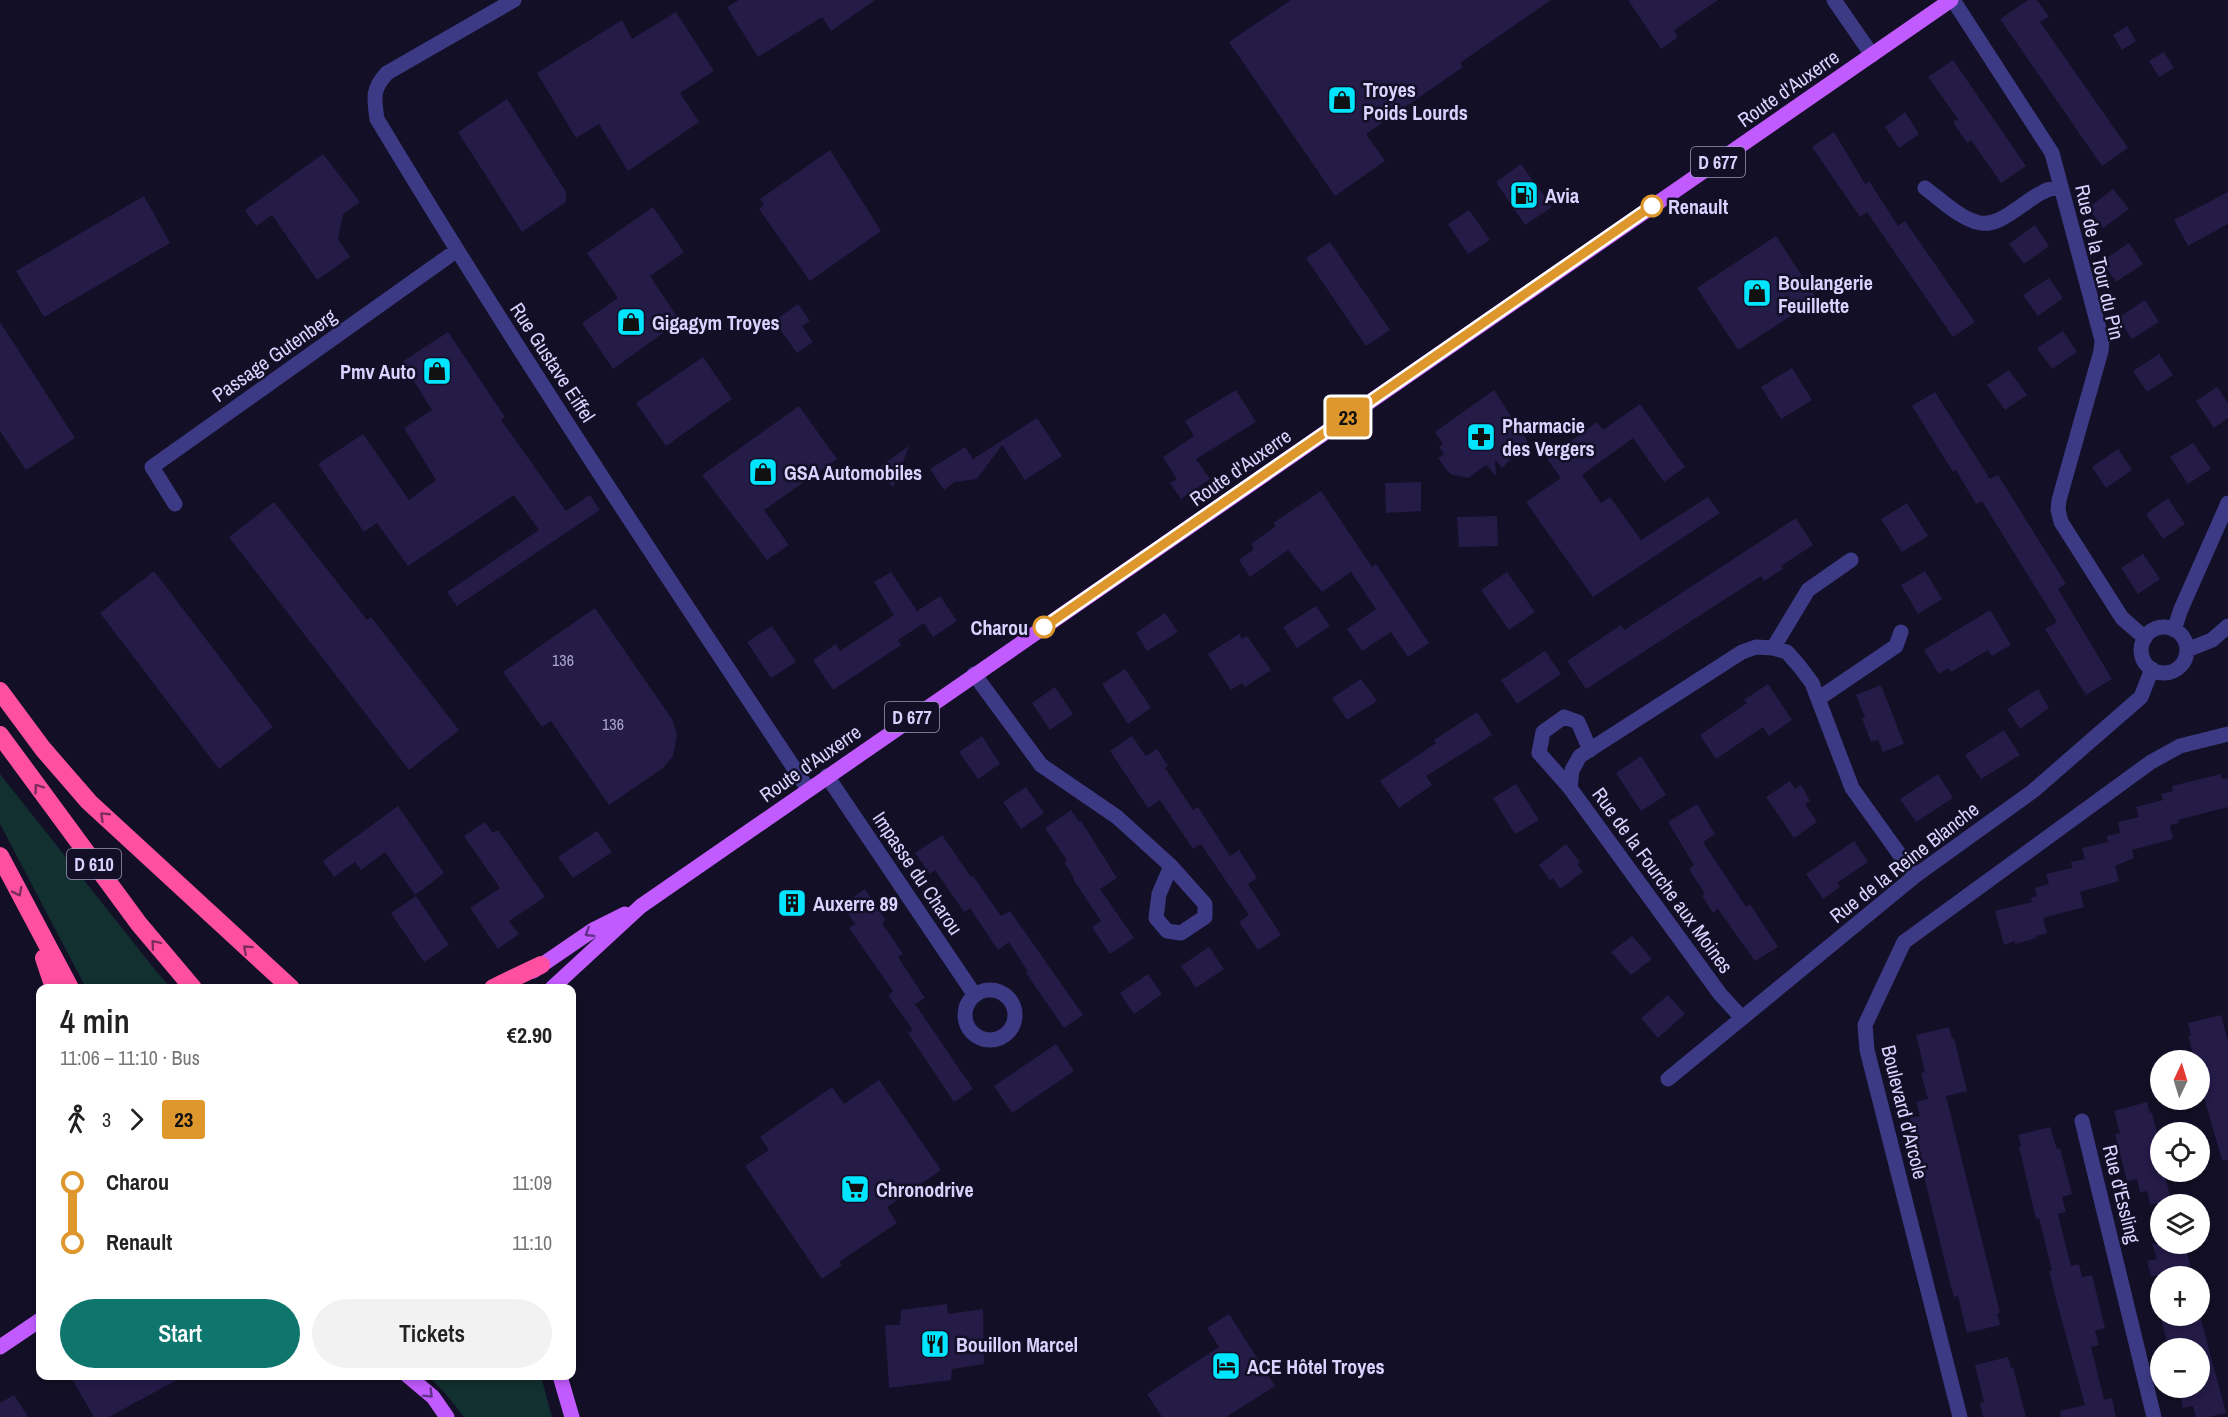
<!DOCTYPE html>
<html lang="en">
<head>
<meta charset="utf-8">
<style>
	body { margin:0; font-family:"Archivo Narrow",sans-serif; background:#f2f2f2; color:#222; height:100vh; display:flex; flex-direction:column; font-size:22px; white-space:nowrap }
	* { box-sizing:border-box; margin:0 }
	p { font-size:20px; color:#767676 }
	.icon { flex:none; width:33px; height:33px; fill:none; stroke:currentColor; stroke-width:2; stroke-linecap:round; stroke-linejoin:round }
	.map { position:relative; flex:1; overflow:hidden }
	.side { position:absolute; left:36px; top:984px; width:540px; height:396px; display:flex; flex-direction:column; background:#fff; border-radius:12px; box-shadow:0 3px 9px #0003 }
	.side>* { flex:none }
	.badge { padding:0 12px; border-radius:4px; font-size:21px; line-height:39px }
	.needle { width:39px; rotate:4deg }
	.fabs { position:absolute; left:2150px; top:1050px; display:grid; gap:12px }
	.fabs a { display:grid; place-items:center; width:60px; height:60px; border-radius:50%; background:#fff; box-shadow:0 3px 9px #0003; font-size:30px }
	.map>.badge { position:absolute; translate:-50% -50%; box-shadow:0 0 0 3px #fff }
	.legs { display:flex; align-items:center; gap:9px; height:66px; padding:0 24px; font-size:20px }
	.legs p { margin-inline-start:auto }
	.head { display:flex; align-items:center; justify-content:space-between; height:102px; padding:0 24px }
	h1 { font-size:33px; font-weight:600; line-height:45px }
	.cta { display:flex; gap:12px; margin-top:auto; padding:12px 24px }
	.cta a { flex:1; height:69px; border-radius:36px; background:#0f766e; color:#fff; font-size:24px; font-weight:600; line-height:69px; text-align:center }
	.cta a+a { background:#f2f2f2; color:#222 }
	ul { padding:0 24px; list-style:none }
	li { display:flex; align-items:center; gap:21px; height:60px; font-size:22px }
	li i { display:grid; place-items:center; width:9px; height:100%; margin:0 8px; background:currentColor }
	li i::after { content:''; width:15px; height:15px; margin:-8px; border:4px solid; border-radius:50%; background:#fff }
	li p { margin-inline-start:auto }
	li:first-child i { background:linear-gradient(#0000 50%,currentColor 0) }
	li:last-child i { background:linear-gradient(currentColor 50%,#0000 0) }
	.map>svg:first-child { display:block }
</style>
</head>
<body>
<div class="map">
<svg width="2228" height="1417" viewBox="0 0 2228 1417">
	<rect width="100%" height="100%" fill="#130f26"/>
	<!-- green -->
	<path fill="#12302f" d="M0 774 156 971 171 988H86L0 824Z
		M428 1376H541L552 1417H464L445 1393Z"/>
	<!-- building -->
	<path fill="#241b47" d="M739 0H875L831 31 822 17 758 57 727 7Z
		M1291 0H1551L1460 63 1463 67 1366 134 1385 161 1335 196 1229 42Z
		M1628 0H1718L1674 30 1678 37 1661 49Z
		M2028 0H2037L2049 17 2040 22 2128 148 2102 166 2000 19Z
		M676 12 714 71 680 93 699 122 628 171 599 124 576 138 537 73 622 20 632 39Z
		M2127 26 2136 41 2122 50 2113 35Z
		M2164 52 2174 68 2159 77 2149 61Z
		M1953 60 2026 166 2001 183 1971 140 1967 143 1953 122 1958 119 1928 77Z
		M507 99 566 192V202L522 232 458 132Z
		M1905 112 1919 134 1899 148 1885 127Z
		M1834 132 1865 184 1869 181 1898 226 1905 221 1975 322 1953 337 1867 212 1860 217 1812 147Z
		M830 150 881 231 810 281 759 209 764 205 760 199Z
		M323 154 360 202 343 214 338 239 350 257 317 280 272 215 256 226 245 210Z
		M1521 164 1552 207 1525 225 1496 182Z
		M2113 189 2129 209 2103 228 2088 208Z
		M2228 192V224L2188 246 2174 220Z
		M144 196 170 243 44 317 16 271Z
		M653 207 684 252 650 276 680 321 613 369 582 323 618 298 587 253Z
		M1469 210 1490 240 1468 254 1448 224Z
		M2035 225 2049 246 2024 264 2009 244Z
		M1776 236 1817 299 1738 350 1697 288Z
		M1330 242 1390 330 1366 346 1306 258Z
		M2129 243 2143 264 2116 282 2102 261Z
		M2049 278 2063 298 2038 316 2023 295Z
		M2145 300 2159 322 2132 339 2118 318Z
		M798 304 810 321 802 326 813 342 797 353 774 321Z
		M0 322 75 438 26 470 0 431Z
		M2063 331 2077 352 2052 369 2037 348Z
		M448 332 505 417 501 420 566 511 590 495 600 510 457 606 447 592 539 530 514 495 408 566 377 523 364 532 318 464 363 434 409 500 436 480 404 428 432 410 402 362Z
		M2159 354 2173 375 2147 392 2133 371Z
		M703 357 732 399 666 446 636 403Z
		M1792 368 1812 400 1781 419 1761 387Z
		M2009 370 2027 395 2005 410 1987 385Z
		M2217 387 2228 403V418L2214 428 2196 401Z
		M1236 390 1256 422 1196 459 1210 479 1181 499 1170 483 1177 479 1163 457 1194 436 1185 421Z
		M1494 390 1528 442 1502 468 1495 459 1496 476 1486 465 1468 478 1450 474 1438 458 1444 454 1439 447 1443 444 1435 432Z
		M1935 392 1990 479 1998 475 2066 584 2058 589 2112 679 2086 695 2045 629 2057 622 1982 501 1976 504 1956 470 1953 472 1912 406Z
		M1640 404 1685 467 1664 482 1633 438 1582 475 1601 503 1610 497 1641 540 1708 497 1720 513 1593 597 1526 502 1561 478 1547 459 1597 422 1603 430Z
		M799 406 837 459 764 510 789 545 767 560 702 475Z
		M1037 418 1062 456 1025 480 1002 445 977 479 955 482 944 490 930 469 965 447 973 459Z
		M2193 443 2211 469 2188 484 2170 457Z
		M909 446 893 488 878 468Z
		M2118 449 2132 470 2106 488 2092 467Z
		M1421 482V511L1386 513 1385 483Z
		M1321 491 1372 567 1376 564 1429 643 1408 657 1391 632 1362 651 1347 629 1376 609 1351 572 1322 592 1288 550 1250 577 1239 560 1254 549 1251 544 1276 526 1273 523Z
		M2168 498 2185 524 2163 539 2146 514Z
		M274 502 367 620 371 617 459 730 409 770 229 537Z
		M1907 503 1928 536 1902 552 1881 519Z
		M1497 516 1498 546 1459 547 1457 517Z
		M1796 518 1813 545 1781 566 1783 569 1764 581 1761 576 1586 689 1567 661 1621 625 1624 630 1660 607Z
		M2143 554 2160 579 2138 594 2121 568Z
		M154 571 273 727 219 769 100 613Z
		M1925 571 1942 599 1918 614 1901 585Z
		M891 572 917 611 940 596 957 621 933 637 924 623 898 640 901 645 833 690 813 660 836 644 840 651 894 615 874 582Z
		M1507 572 1535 612 1509 630 1481 590Z
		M1316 606 1330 626 1297 648 1283 627Z
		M595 608 672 719 677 734 673 756 663 768 609 805 551 721 542 727 503 672Z
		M1990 610 2011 645 1992 656 1988 650 1951 672 1948 668 1939 674 1924 650Z
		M1165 613 1178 632 1147 651 1136 633Z
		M772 626 796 662 771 678 747 642Z
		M1239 634 1242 639 1247 636 1271 670 1245 687 1242 683 1231 690 1208 654Z
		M1545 651 1561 674 1517 704 1501 680Z
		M1125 669 1151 708 1128 724 1102 684Z
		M1361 679 1377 701 1347 720 1332 698Z
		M1768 684 1792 720 1769 736 1763 727 1716 759 1700 735 1747 703 1744 700Z
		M1881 685 1904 744 1883 752 1878 740 1871 742 1862 718 1865 717 1856 695Z
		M1055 687 1073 714 1050 730 1032 703Z
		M2038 689 2049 708 2020 729 2007 709Z
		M1477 712 1492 735 1426 776 1432 785 1399 808 1380 781 1436 743 1434 740Z
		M2004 730 2020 755 1981 779 1965 755Z
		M982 736 1000 764 978 779 959 752Z
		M1132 736 1146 756 1157 749 1168 766 1165 768 1193 810 1198 807 1230 856 1239 850 1257 878 1248 884 1281 935 1258 950 1239 922 1249 915 1201 844 1193 849 1160 800 1148 808 1110 751Z
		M1641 756 1666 795 1641 811 1616 773Z
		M1938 774 1953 798 1916 822 1900 799Z
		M2221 774 2222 779 2228 778V807L2178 820 2179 823 2170 825 2173 839 2132 850 2134 858 2115 866 2119 881 2080 892 2084 907 2043 918 2047 933 2036 936 2037 938 2015 944V941L2004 945 1995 911 2032 902 2031 898 2037 896 2035 888 2049 884 2046 874 2072 868 2071 862 2085 859 2082 848 2108 842 2107 836 2120 833 2118 822 2139 817 2136 807 2163 800 2161 794 2173 791 2172 786Z
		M1790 781 1795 789 1801 785 1810 801 1805 804 1817 822 1794 838 1766 797Z
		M1516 784 1539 820 1515 834 1493 798Z
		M1026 787 1044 813 1021 829 1003 802Z
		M1697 804 1715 834 1703 842 1746 907 1750 904 1778 947 1755 961 1718 909 1713 913 1702 896 1705 894 1689 869 1694 865 1668 822Z
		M398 806 444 873 415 895 385 852 361 870 355 862 334 877 323 861Z
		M1071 810 1079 822 1081 821 1117 878 1100 889 1134 938 1110 954 1092 927 1101 921 1073 879 1074 878 1064 862 1067 860 1045 828Z
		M485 822 493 833 498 830 545 897 509 921 519 934 498 949 470 908 500 888 464 836Z
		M597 831 612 852 573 878 558 857Z
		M942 835 971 877 973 876 1001 916 1010 911 1083 1015 1064 1028 1026 973 1028 972 1009 942 998 950 970 908 964 912 935 870 930 874 915 853Z
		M1854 841 1868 862 1837 883 1840 887 1823 899 1806 874Z
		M1566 844 1580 862 1577 864 1583 872 1560 889 1553 878 1550 880 1539 865Z
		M865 889 886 920 882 923 903 954 898 957 925 998 915 1004 973 1089 954 1102 908 1033 913 1030 888 995 893 991 849 928 855 924 842 905Z
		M416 896 449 945 424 962 391 913Z
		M1632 936 1652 959 1631 975 1611 952Z
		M1209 947 1224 969 1196 988 1181 966Z
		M1148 974 1162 994 1134 1014 1120 993Z
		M1668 995 1685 1014 1658 1038 1641 1018Z
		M2221 1015 2228 1041V1160H2222L2199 1080V1057L2194 1058 2188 1036H2191L2188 1023Z
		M1949 1027 1952 1039 1954 1038 1967 1091 1946 1096 2000 1313 1997 1314 2000 1325 1967 1333 1958 1296 1954 1297 1950 1283 1910 1118 1920 1116 1916 1102 1928 1099 1921 1073 1925 1072 1916 1035Z
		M1056 1044 1074 1071 1012 1113 994 1086Z
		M879 1080 941 1170 887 1207 897 1223 839 1262 842 1265 822 1279 745 1166 769 1150 760 1137 832 1087 844 1104Z
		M2147 1102 2150 1113H2152L2160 1144V1172H2164L2172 1204H2150L2147 1191 2140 1193 2137 1179 2127 1181 2115 1134 2120 1133 2114 1111Z
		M2050 1127 2057 1149 2060 1148 2072 1194 2062 1197 2066 1212 2058 1214 2063 1235 2071 1266 2079 1264 2082 1277 2092 1275 2105 1328 2095 1331 2099 1345 2091 1347 2104 1400 2112 1398 2116 1417H2061L2060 1411 2085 1405 2055 1295 2049 1271H2052L2039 1218 2036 1219 2019 1147 2021 1146 2018 1135Z
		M2152 1244H2185L2193 1276H2151L2147 1261 2157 1259Z
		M947 1304 948 1314 983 1309 984 1364 952 1369 951 1380 889 1388 885 1325H900L901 1310Z
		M1229 1314 1275 1386 1226 1417H1162L1147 1394 1219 1347 1207 1328Z
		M2160 1316H2200L2226 1413 2208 1417H2196L2193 1406 2183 1408 2178 1388H2199V1348H2169Z
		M2008 1357 2011 1368 2013 1367 2026 1417H1983L1980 1403 1984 1402 1975 1365Z
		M70 1376H184L109 1417H94Z
		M14 1395 28 1417H0V1403Z"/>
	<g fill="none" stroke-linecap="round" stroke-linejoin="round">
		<!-- street -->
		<path stroke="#3d3a85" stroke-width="15" d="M514 0 387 73C372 89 374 98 377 119 514 347 661 568 808 789
			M1834 0 1872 55
			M1953 0 2052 153 2102 340 2101 351 2059 500 2058 510 2061 522 2122 618 2145 638
			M1925 188C1940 199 1957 216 1976 222 1999 230 2023 201 2043 192 2048 189 2055 188 2061 187
			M175 504 152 467 456 251
			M2141 650a23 23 0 1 1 46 0a23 23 0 1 1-46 0Z
			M2174 630 2181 609 2228 503
			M1773 648 1808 590 1851 560
			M2187 650 2212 640 2228 626
			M974 674 1041 765 1117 817 1171 866 1205 904V917L1181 933 1167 931 1156 918 1159 894 1171 866
			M1818 699 1896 646 1901 632
			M827 776 974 994
			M1570 788 1539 753 1543 732 1564 717 1578 722 1590 750
			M965 1015a25 25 0 1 1 50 0a25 25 0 1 1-50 0Z
			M1742 1018 1720 994 1570 788 1572 770 1580 756 1742 652 1756 647 1773 648 1787 652 1800 667 1812 683 1852 788 1915 876
			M1668 1079 1915 876 2033 791 2141 697 2152 669
			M2082 1121 2154 1417
			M1960 1417 1867 1050 1865 1025 1904 942 2151 762 2180 746 2228 734"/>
		<!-- primary -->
		<path stroke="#c25bff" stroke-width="15" d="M533 971 593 930 625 914
			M552 988 641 906 1951 0
			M0 1347 40 1320
			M408 1376 433 1397 447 1417
			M560 1376 572 1417"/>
		<!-- highway -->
		<path stroke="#ff4fa3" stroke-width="18" d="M0 691 43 749 89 802 291 988
			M0 735 139 924 193 988
			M0 856 70 988
			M44 958 54 988
			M493 988 541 965"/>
	</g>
	<!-- one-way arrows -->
	<defs><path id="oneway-chevron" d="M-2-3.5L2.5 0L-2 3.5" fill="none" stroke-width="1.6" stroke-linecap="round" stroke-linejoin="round" transform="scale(1.5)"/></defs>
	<g stroke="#7d2c5e">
		<use href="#oneway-chevron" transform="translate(38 788) rotate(-126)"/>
		<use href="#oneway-chevron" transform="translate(104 816) rotate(-136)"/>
		<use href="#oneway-chevron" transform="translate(18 892) rotate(63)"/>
		<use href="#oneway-chevron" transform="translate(155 944) rotate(-130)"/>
		<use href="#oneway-chevron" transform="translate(247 949) rotate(-138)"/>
	</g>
	<g stroke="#623188">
		<use href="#oneway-chevron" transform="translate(589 933) rotate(148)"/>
		<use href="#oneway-chevron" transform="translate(429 1394) rotate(45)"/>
	</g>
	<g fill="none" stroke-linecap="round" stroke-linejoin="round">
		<!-- line-1 casing -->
		<g stroke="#fff" stroke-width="14">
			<path id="line-1" d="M1044 627 1652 206"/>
		</g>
		<!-- line-1 -->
		<use href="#line-1" stroke="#dd972d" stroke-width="9"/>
	</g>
	<!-- icons -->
	<defs>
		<g id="shop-square" transform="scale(1.5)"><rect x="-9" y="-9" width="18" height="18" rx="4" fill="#00e5ff" stroke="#130f26"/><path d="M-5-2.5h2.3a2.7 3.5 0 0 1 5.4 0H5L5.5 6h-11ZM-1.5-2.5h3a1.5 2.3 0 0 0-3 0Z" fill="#111"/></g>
		<g id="fuel-square" transform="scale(1.5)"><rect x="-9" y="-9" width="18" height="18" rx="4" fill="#00e5ff" stroke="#130f26"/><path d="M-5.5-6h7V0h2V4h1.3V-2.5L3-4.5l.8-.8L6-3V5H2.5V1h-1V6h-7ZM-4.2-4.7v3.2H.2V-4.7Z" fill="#111"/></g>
		<g id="pharmacy-square" transform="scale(1.5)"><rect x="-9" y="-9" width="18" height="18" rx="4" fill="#00e5ff" stroke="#130f26"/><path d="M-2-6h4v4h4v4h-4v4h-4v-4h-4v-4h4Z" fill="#111"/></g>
		<g id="building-square" transform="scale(1.5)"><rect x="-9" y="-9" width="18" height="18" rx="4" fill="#00e5ff" stroke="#130f26"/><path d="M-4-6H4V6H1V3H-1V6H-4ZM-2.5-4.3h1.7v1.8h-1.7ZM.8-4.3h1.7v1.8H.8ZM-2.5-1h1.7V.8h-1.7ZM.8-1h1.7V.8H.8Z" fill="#111"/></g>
		<g id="supermarket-square" transform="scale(1.5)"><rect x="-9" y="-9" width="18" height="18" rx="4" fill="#00e5ff" stroke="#130f26"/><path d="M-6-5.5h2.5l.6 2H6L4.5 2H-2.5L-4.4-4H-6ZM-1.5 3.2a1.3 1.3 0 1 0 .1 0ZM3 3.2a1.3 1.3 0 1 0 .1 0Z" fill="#111"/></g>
		<g id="restaurant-square" transform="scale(1.5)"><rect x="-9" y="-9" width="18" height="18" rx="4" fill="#00e5ff" stroke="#130f26"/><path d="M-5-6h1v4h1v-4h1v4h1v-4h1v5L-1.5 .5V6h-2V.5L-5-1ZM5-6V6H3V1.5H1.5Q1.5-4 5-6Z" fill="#111"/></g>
		<g id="hotel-square" transform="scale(1.5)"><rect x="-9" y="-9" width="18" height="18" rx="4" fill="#00e5ff" stroke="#130f26"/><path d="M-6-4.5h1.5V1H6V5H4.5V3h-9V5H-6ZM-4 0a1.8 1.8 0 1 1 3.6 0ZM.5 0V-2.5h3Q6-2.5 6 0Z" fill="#111"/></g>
	</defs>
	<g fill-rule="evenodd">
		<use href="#shop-square" x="1342" y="100"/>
		<use href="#fuel-square" x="1524" y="195"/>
		<use href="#shop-square" x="1757" y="293"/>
		<use href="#shop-square" x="631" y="322"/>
		<use href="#shop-square" x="437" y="371"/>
		<use href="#pharmacy-square" x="1481" y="437"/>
		<use href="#shop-square" x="763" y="472"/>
		<use href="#building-square" x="792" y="903"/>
		<use href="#supermarket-square" x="855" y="1189"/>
		<use href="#restaurant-square" x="935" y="1344"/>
		<use href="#hotel-square" x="1226" y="1366"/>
	</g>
	<!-- markers -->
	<g fill="#fff" stroke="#dd972d" stroke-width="3">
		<circle cx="1652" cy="206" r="10"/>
		<circle cx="1044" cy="627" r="10"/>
	</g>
	<g text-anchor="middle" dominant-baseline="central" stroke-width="5" stroke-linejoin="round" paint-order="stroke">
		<!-- number labels -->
		<g font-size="16" fill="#aca6d1">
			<text x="563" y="660">136</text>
			<text x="613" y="724">136</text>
		</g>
		<!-- shield labels -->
		<g fill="#130f26" stroke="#9e99be" stroke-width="1.5">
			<rect x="1691" y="147" width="54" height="30" rx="4.5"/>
			<rect x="885" y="702" width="54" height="30" rx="4.5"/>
			<rect x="67" y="849" width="54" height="30" rx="4.5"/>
		</g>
		<g font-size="18" font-weight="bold" fill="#d9d4ff">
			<text x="1718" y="162">D 677</text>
			<text x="912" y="717">D 677</text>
			<text x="94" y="864">D 610</text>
		</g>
		<!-- street labels -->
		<g font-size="20" fill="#d9d4ff" stroke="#130f26">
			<text transform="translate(1788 88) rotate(-35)">Route d'Auxerre</text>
			<text transform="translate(2100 262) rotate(77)">Rue de la Tour du Pin</text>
			<text transform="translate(274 355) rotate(-35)">Passage Gutenberg</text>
			<text transform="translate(553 362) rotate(57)">Rue Gustave Eiffel</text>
			<text transform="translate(1240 467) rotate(-35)">Route d'Auxerre</text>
			<text transform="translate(810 763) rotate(-35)">Route d'Auxerre</text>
			<text transform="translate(1904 862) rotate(-38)">Rue de la Reine Blanche</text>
			<text transform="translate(918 873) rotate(56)">Impasse du Charou</text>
			<text transform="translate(1663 880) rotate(54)">Rue de la Fourche aux Moines</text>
			<text transform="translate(1905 1112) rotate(76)">Boulevard d'Arcole</text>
			<text transform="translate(2122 1194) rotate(76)">Rue d'Essling</text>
		</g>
		<!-- poi labels -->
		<g font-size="20" font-weight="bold" fill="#d9d4ff" stroke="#130f26" text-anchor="start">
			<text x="1363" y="89">Troyes<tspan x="1363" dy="23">Poids Lourds</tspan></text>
			<text x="1545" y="195">Avia</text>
			<text x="1778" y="282">Boulangerie<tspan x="1778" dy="23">Feuillette</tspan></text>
			<text x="652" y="322">Gigagym Troyes</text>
			<text x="416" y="371" text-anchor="end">Pmv Auto</text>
			<text x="1502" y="425">Pharmacie<tspan x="1502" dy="23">des Vergers</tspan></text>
			<text x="784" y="472">GSA Automobiles</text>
			<text x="813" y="903">Auxerre 89</text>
			<text x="876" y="1189">Chronodrive</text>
			<text x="956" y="1344">Bouillon Marcel</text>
			<text x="1247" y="1366">ACE Hôtel Troyes</text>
		</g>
		<!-- stop labels -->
		<g font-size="20" font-weight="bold" fill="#d9d4ff" stroke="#130f26" text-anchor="start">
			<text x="1668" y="206">Renault</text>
			<text x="1028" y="627" text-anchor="end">Charou</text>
		</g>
	</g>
</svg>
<div class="fabs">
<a><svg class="needle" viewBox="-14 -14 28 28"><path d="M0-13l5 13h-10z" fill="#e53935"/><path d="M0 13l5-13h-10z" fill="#767676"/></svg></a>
<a><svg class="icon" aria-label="locate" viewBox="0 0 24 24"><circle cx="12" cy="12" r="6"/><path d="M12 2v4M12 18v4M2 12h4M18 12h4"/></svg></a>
<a><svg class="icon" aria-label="layers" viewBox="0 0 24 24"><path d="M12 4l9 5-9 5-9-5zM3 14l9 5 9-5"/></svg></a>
<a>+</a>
<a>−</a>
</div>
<b class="badge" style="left:1348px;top:417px;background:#dd972d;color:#111">23</b>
<section class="side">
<div class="head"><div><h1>4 min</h1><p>11:06 – 11:10 · Bus</p></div><b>€2.90</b></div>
<div class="legs"><svg class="icon" aria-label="walk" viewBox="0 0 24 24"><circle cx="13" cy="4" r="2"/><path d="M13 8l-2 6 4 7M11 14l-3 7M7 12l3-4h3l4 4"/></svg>3<svg class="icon" aria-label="forward" viewBox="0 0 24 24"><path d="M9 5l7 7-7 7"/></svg><b class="badge" style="background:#dd972d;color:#111">23</b></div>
<ul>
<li><i style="color:#dd972d"></i><b>Charou</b><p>11:09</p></li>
<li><i style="color:#dd972d"></i><b>Renault</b><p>11:10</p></li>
</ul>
<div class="cta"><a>Start</a><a>Tickets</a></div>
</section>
</div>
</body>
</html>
